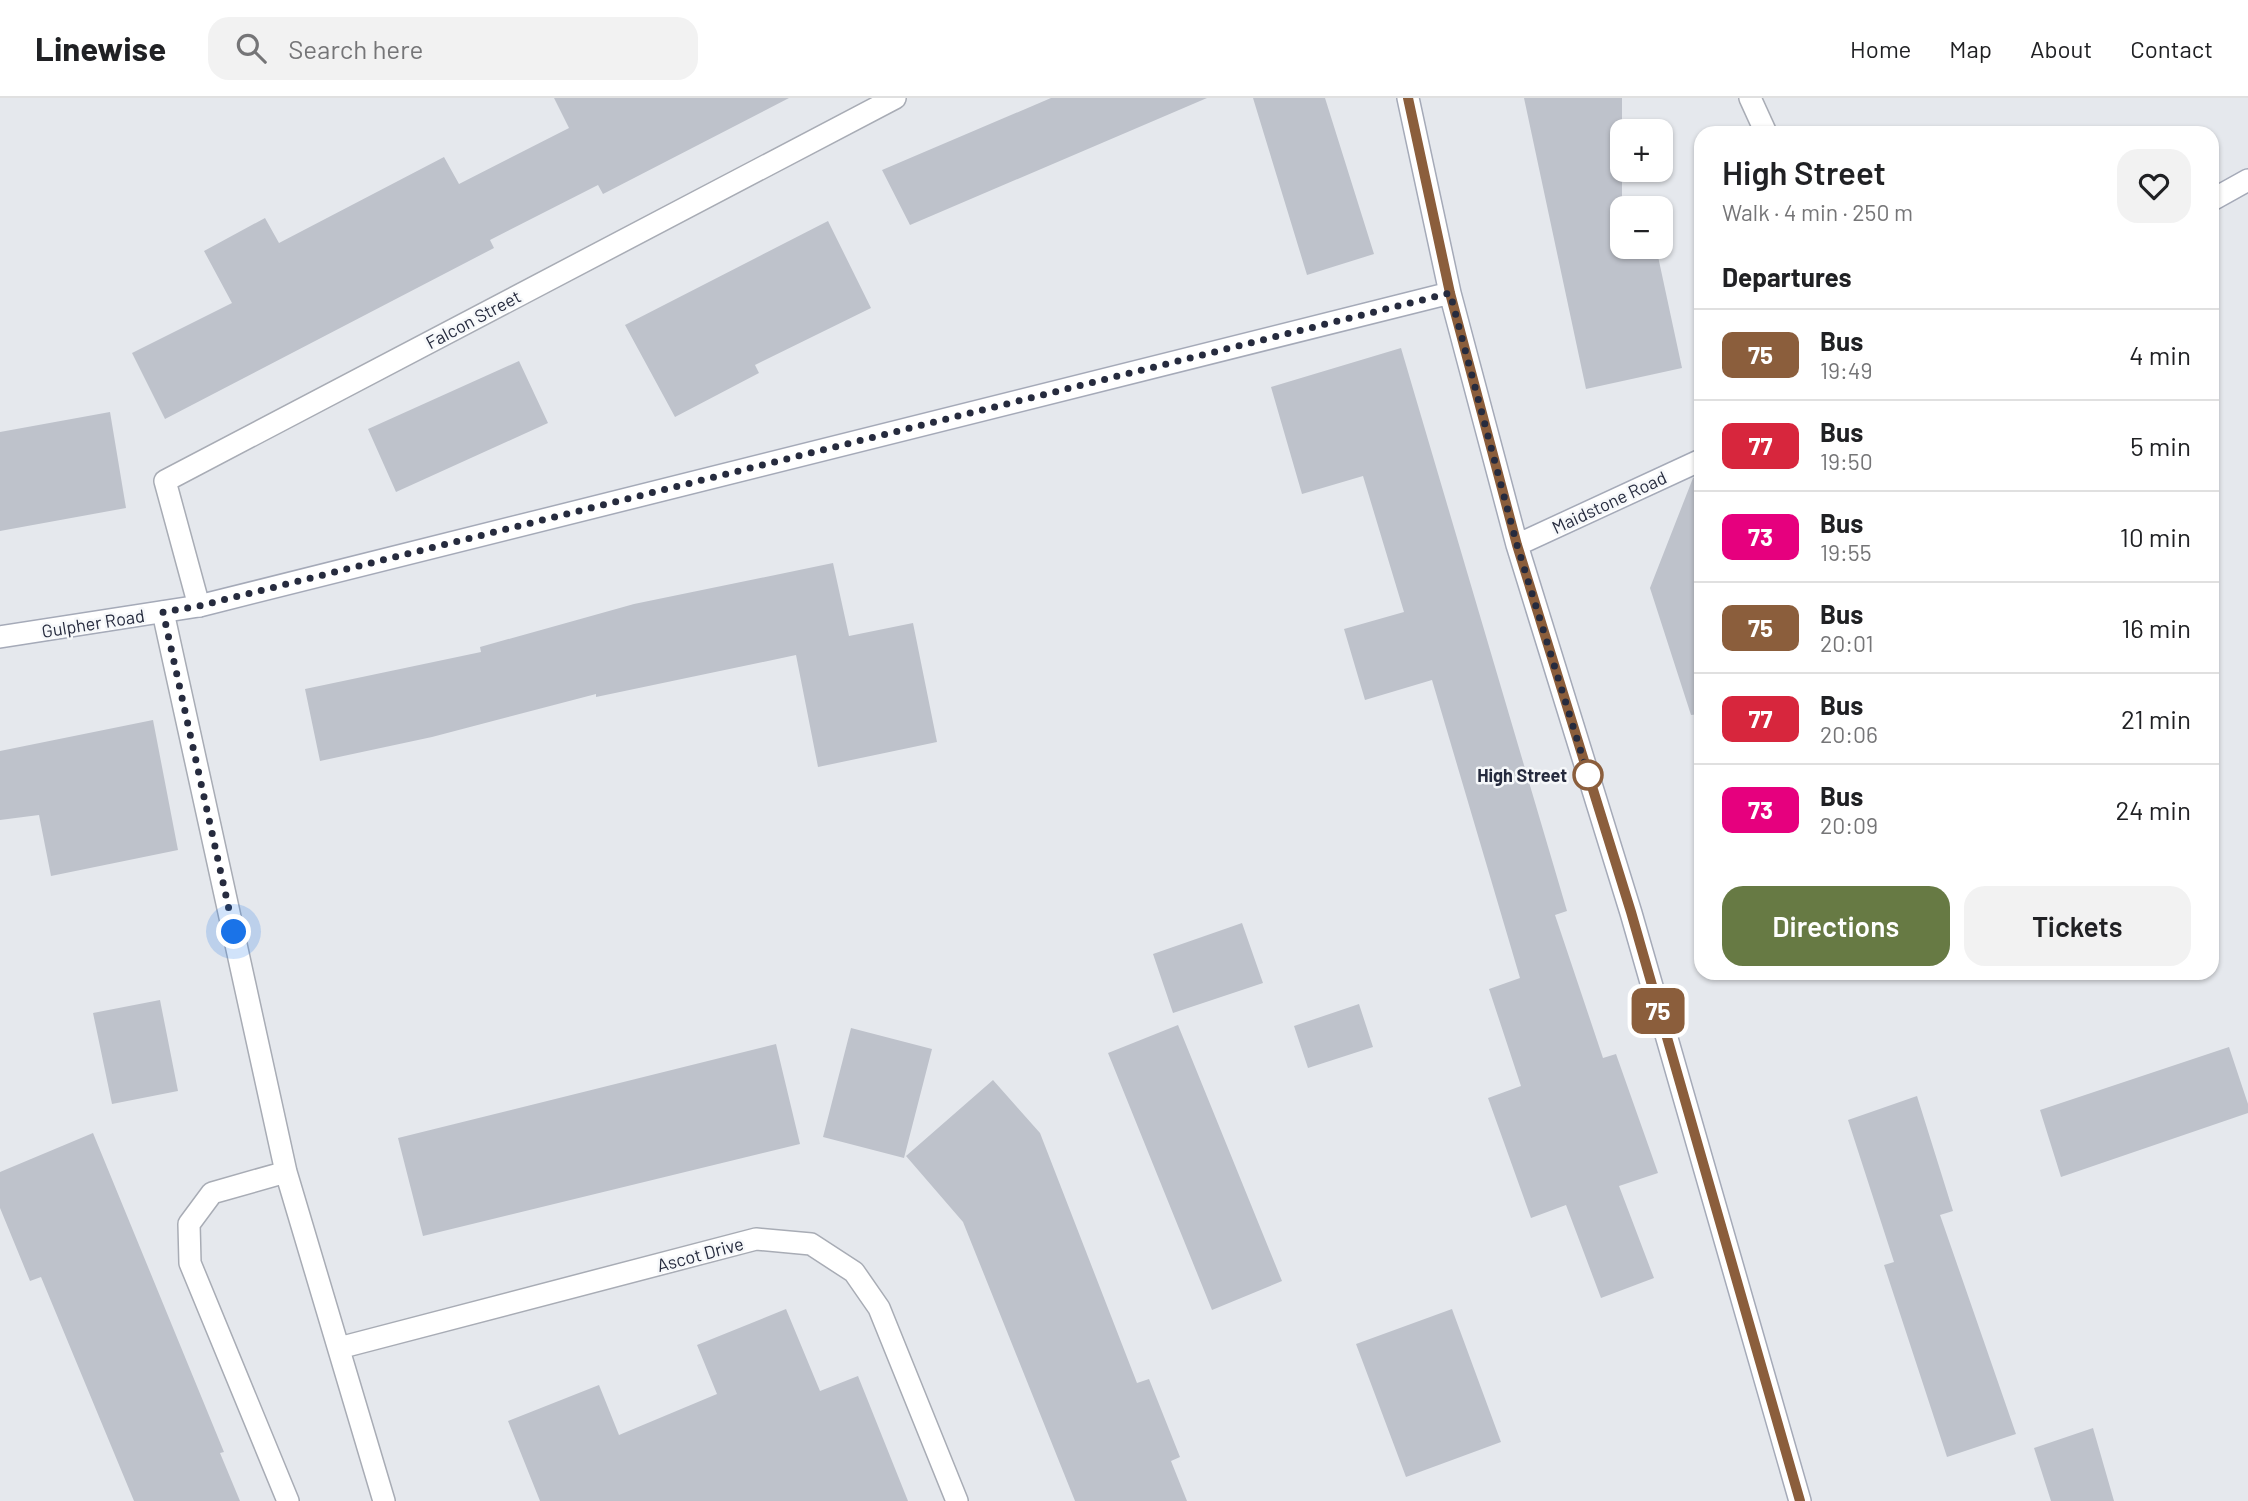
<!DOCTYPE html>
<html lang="en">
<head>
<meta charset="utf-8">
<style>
	body { margin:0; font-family:Barlow,sans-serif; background:#f2f2f2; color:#202124; height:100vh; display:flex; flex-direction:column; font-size:26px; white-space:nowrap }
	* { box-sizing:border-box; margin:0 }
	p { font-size:23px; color:#757577 }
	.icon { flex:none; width:38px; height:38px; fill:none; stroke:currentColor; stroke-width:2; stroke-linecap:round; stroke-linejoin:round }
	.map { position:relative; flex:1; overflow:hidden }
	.drawer { position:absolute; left:1694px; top:28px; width:525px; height:854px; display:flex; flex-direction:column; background:#fff; border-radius:21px; box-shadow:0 2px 5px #0004 }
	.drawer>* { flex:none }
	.badge { padding:0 14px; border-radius:10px; font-size:24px; line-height:46px }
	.tools { position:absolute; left:1610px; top:21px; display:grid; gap:14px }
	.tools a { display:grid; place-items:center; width:63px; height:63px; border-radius:14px; background:#fff; box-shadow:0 2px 5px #0004; font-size:35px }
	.you { position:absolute; width:35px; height:35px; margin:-18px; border:5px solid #fff; border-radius:50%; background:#1a73e8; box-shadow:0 0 0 10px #1a73e833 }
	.map>.badge { position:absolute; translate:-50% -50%; box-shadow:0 0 0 4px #fff }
	h2 { padding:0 28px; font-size:26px; line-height:63px }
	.round { display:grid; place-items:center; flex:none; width:74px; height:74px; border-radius:21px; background:#f2f2f2 }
	.overview { display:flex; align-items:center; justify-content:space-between; height:119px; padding:0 28px }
	h1 { font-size:33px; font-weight:600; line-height:52px }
	.primary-button { display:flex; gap:14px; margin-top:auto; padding:14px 28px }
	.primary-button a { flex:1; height:80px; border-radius:21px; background:#677a44; color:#fff; font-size:28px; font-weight:600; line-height:80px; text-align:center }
	.primary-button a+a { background:#f2f2f2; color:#202124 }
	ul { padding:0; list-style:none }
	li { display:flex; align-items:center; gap:21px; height:91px; padding:0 28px; border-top:2px solid #e0e0e0 }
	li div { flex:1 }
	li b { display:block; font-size:26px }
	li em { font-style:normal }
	li .badge { min-width:77px; font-weight:700; text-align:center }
	header { display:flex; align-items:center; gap:42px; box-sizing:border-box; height:98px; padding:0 35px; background:#fff; border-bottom:2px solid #e0e0e0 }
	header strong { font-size:33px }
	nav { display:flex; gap:38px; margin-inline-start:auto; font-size:24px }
	.search { width:490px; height:63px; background:#f2f2f2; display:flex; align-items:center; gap:18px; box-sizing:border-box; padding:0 24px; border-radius:21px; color:#757577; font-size:26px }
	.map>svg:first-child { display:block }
</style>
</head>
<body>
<header>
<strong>Linewise</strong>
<div class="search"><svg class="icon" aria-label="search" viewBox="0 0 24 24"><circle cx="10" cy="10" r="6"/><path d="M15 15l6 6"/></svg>Search here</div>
<nav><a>Home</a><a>Map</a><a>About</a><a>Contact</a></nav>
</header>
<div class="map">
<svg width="2248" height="1403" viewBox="0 0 2248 1403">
	<rect width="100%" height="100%" fill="#e5e8ed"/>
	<!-- building -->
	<path fill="#bec2cb" d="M554 0H789L603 96 598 87 490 142 494 150 165 321 132 255 232 205 204 153 265 120 279 145 444 59 459 86 569 30Z
		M1051 0H1207L910 127 882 72Z
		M1253 0H1325L1374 156 1307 177Z
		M1524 0H1622V149H1656L1682 270 1586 291Z
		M828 123 871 210 755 267 759 275 675 319 625 227Z
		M1401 250 1567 813 1555 817 1603 960 1616 956 1658 1075 1619 1088 1654 1180 1601 1200 1566 1107 1531 1120 1488 1000 1521 988 1489 891 1520 880 1432 582 1365 602 1344 531 1404 514 1363 378 1302 396 1271 289Z
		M519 263 548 325 396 394 368 331Z
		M110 314 126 410 0 433V334Z
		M1701 376V616L1691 617 1650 490 1693 380Z
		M833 465 849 538 913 525 937 644 818 669 796 557 596 599V596L432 639 320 663 305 591 481 554 480 549 634 506Z
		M153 622 178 752 51 778 39 717 0 722V653Z
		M1242 825 1263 885 1173 915 1153 856Z
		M160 902 178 993 112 1006 93 915Z
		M1359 906 1373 949 1308 970 1294 928Z
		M1178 927 1282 1183 1212 1212 1108 955Z
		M851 930 932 951 904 1060 823 1039Z
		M776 946 800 1046 423 1138 398 1040Z
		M2229 949 2248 1006V1015L2061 1079 2040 1012Z
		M993 982 1040 1035 1137 1285 1149 1281 1180 1359 1171 1363 1187 1403H1075L963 1124 906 1058Z
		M1917 998 1953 1113 1940 1117 2016 1336 1947 1359 1884 1167 1894 1164 1848 1022Z
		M93 1035 224 1354 220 1355 240 1403H134L41 1179 30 1183 0 1110V1074Z
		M786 1211 820 1293 858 1278 908 1403H540L508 1323 599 1287 619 1337 717 1296 697 1247Z
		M1452 1211 1501 1344 1406 1379 1356 1246Z
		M2093 1330 2114 1403H2051L2034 1350Z"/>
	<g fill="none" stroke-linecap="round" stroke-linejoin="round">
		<!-- lane casing -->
		<g stroke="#a8acb5" stroke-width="24">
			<path id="lane" d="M1750 0 1766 35"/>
		</g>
		<!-- street casing -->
		<g stroke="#a8acb5" stroke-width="24">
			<path id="street" d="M199 508 165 383 895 0
				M163 514 286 1074 384 1403
				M286 1074 212 1095 189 1126 190 1165 288 1403
				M339 1250 756 1141 811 1146 854 1174 879 1210 957 1403"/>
		</g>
		<!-- secondary casing -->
		<g stroke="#a5aab8" stroke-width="24">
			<path id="secondary" d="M1408 0 1450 195 1517 447 1631 815 1800 1403
				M2212 102 2248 82
				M1517 447 1701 362
				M0 539 199 508 1450 195"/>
		</g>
		<!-- lane -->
		<use href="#lane" stroke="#fff" stroke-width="21"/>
		<!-- street -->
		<use href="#street" stroke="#fff" stroke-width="21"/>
		<!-- secondary -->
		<use href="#secondary" stroke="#fff" stroke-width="21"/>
	</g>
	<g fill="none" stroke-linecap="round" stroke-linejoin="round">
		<!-- line casing -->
		<g stroke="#fff" stroke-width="16">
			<path id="line" d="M1408 0 1450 195 1517 447 1631 814 1800 1403"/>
		</g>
		<!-- line -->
		<use href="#line" stroke="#8b5e3c" stroke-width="10"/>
		<!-- walk -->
		<path stroke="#262b3e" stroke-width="7" stroke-dasharray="0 12.6" d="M234 834 163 514 199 508 1450 195 1517 447 1590 683 1588 677"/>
	</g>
	<!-- markers -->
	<circle fill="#fff" stroke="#8b5e3c" stroke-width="3.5" cx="1588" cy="677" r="14"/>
	<g text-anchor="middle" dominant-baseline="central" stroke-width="5" stroke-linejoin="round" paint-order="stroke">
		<!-- street labels -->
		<g font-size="18" fill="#262b3e" stroke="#f6f8fa">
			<text transform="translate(473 221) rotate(-28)">Falcon Street</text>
			<text transform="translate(1609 404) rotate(-25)">Maidstone Road</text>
			<text transform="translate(93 525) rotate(-9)">Gulpher Road</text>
			<text transform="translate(700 1156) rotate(-15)">Ascot Drive</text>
		</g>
		<!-- stop labels -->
		<g font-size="18" font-weight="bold" fill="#262b3e" stroke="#f6f8fa" text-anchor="end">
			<text x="1567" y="677">High Street</text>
		</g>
	</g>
</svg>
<div class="tools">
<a>+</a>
<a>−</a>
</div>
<div class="you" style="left:234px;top:834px"></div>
<b class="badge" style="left:1658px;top:913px;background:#8b5e3c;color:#fff">75</b>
<section class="drawer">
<div class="overview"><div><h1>High Street</h1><p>Walk · 4 min · 250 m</p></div><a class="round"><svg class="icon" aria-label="heart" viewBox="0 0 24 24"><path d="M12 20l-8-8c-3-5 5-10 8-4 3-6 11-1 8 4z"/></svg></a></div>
<h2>Departures</h2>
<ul>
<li><span class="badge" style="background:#8b5e3c;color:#fff">75</span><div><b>Bus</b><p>19:49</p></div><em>4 min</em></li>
<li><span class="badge" style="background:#d7263d;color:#fff">77</span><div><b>Bus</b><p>19:50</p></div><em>5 min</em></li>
<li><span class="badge" style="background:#e6007e;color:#fff">73</span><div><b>Bus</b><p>19:55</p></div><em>10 min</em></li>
<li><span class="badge" style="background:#8b5e3c;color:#fff">75</span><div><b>Bus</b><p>20:01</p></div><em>16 min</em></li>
<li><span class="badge" style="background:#d7263d;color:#fff">77</span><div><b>Bus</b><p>20:06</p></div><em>21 min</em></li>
<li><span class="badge" style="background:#e6007e;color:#fff">73</span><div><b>Bus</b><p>20:09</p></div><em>24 min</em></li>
</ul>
<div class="primary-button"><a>Directions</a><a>Tickets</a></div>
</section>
</div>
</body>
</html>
